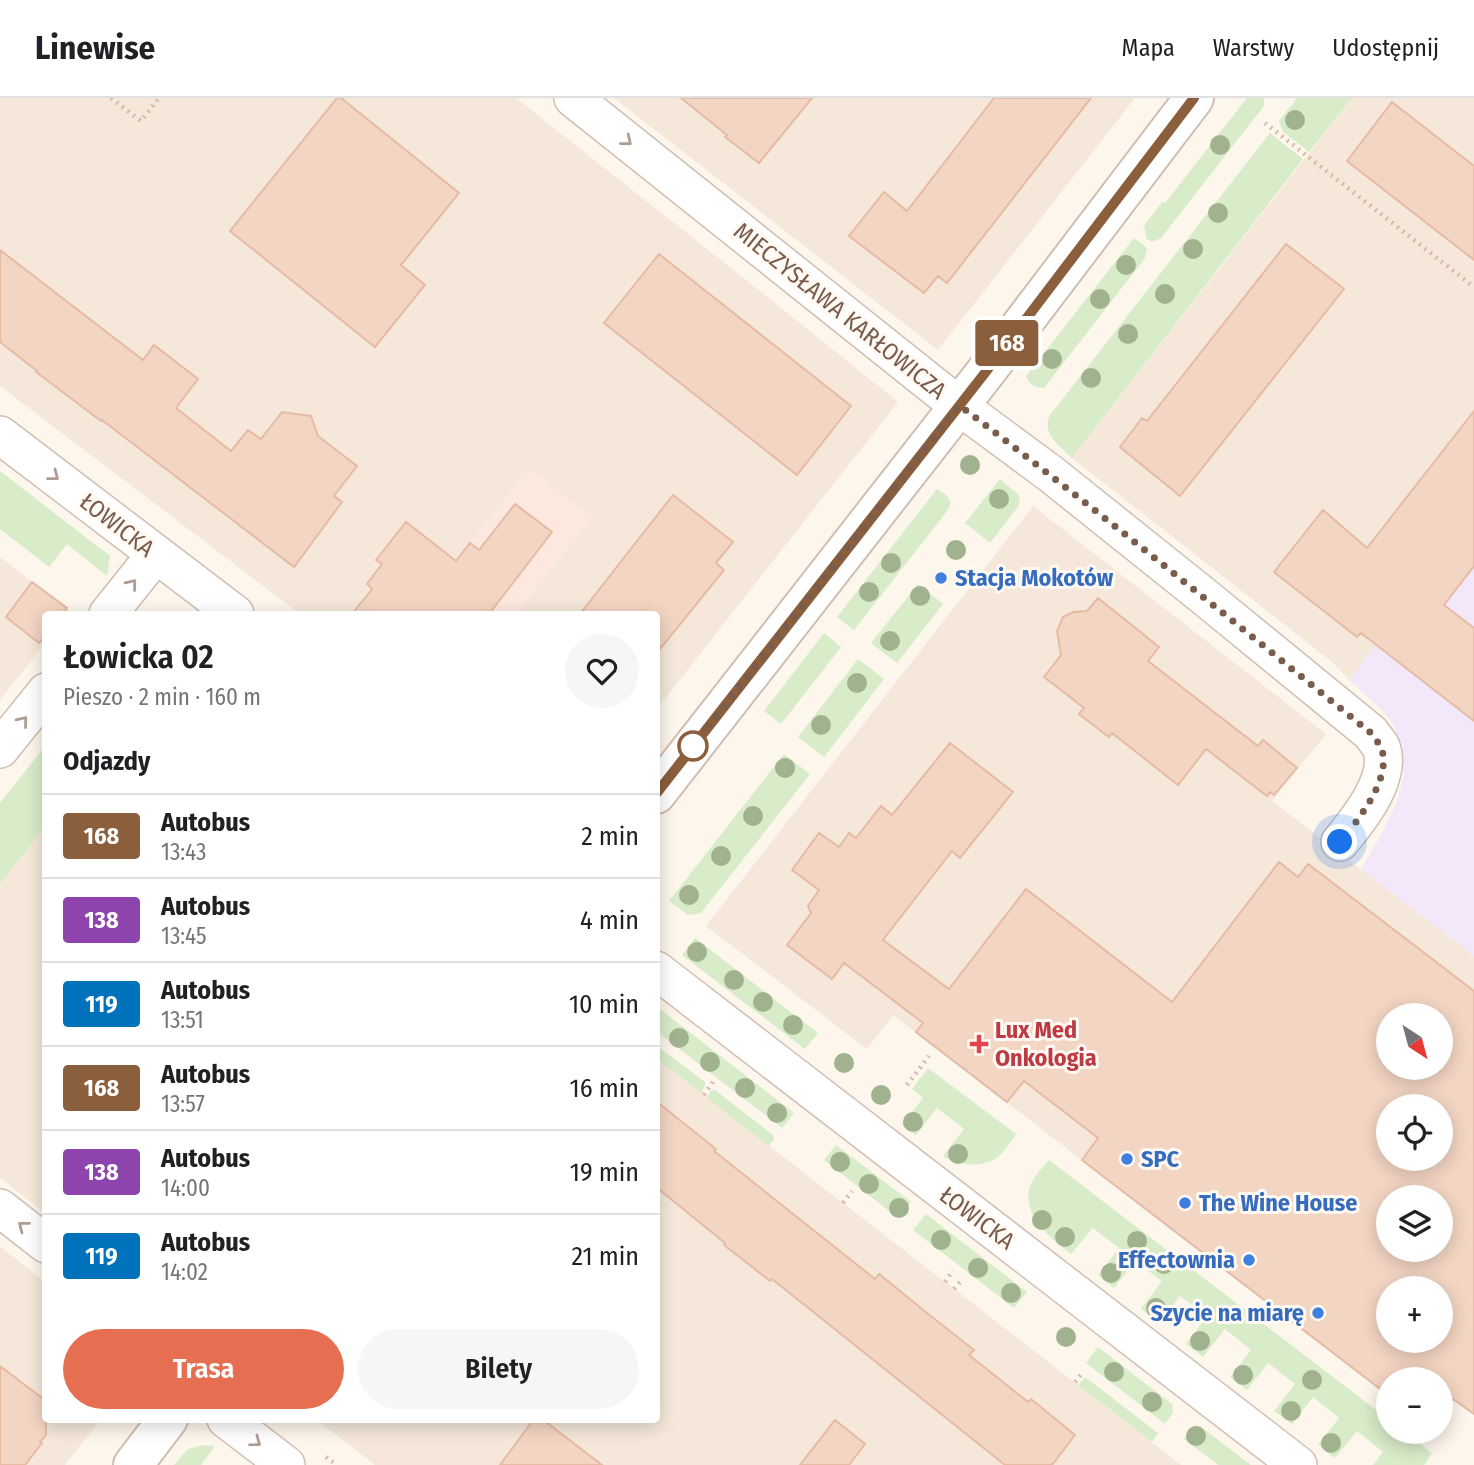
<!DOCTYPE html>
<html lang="pl">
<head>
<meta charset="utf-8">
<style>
	body { margin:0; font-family:"Fira Sans Condensed",sans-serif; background:#f6f6f6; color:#202124; height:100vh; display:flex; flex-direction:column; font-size:26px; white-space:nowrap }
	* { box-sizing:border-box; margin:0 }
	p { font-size:23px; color:#757577 }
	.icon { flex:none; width:38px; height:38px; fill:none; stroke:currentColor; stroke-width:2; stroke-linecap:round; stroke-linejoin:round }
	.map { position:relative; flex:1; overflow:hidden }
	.details { position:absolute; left:42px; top:513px; width:618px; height:812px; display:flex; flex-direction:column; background:#fff; border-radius:7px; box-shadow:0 4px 18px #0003 }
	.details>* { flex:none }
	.badge { padding:0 14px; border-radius:5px; font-size:24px; line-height:46px }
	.needle { width:46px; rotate:144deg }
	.controls { position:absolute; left:1376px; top:905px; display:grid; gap:14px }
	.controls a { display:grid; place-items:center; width:77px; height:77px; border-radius:50%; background:#fff; box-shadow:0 4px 18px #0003; font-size:35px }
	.you { position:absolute; width:35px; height:35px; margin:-18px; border:5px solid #fff; border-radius:50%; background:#1a73e8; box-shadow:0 0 0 10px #1a73e833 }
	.map>.badge { position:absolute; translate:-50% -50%; box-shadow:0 0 0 4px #fff }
	h2 { padding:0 21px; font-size:26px; line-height:63px }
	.round { display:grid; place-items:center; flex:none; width:74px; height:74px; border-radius:37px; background:#f6f6f6 }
	.summary { display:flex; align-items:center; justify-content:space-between; height:119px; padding:0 21px }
	h1 { font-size:33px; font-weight:600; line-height:52px }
	.primary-button { display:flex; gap:14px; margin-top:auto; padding:14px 21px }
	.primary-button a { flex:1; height:80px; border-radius:42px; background:#e76f51; color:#fff; font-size:28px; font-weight:600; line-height:80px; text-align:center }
	.primary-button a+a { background:#f6f6f6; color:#202124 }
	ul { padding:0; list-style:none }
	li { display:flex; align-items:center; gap:21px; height:84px; padding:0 21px; border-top:2px solid #e0e0e0 }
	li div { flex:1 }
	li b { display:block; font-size:26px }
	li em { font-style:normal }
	li .badge { min-width:77px; font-weight:700; text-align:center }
	header { display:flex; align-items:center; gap:42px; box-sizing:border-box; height:98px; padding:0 35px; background:#fff; border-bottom:2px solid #e0e0e0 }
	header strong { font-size:33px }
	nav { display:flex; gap:38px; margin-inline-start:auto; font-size:24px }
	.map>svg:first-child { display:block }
</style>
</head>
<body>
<header>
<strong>Linewise</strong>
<nav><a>Mapa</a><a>Warstwy</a><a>Udostępnij</a></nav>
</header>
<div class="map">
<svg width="1474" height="1367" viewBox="0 0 1474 1367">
	<rect width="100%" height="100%" fill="#fdf6ec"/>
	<!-- residential -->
	<path fill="#f5e8da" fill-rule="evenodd" d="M0 0H516L765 197 898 304 656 612V516H516L592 420 529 370 413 516H300L0 288Z
		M614 0H1135L938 252Z
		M1352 0H1474V328L1377 547 1349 582 1331 563 1072 360Z
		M1033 408 1326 636 1272 703 1474 858V1316L1453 1301 1440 1317V1281H1388V1297L893 917 867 951 706 828ZM1388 917H1440V970H1388ZM1388 1008H1440V1060H1388ZM1388 1099H1440V1152H1388ZM1388 1190H1440V1242H1388Z
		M0 459 71 514 69 516H46L45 545 0 602Z
		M45 728V1115L0 1080V786Z
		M656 960 945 1184 1181 1367H375L318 1323 319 1321H656Z
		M0 1148 45 1184 46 1321H101L65 1367H0Z"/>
	<!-- commercial -->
	<path fill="#fde8e0" d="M529 370 592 420 516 516H413Z"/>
	<!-- education -->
	<path fill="#f3e8fa" d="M1467 322 1474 328V858L1361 771 1380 739 1397 704 1404 676 1395 629 1383 613 1349 582 1434 472 1381 431Z"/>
	<!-- green -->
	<path fill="#d8ecc9" d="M1247 0H1264V8L1161 140 1152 144 1146 140 1145 131 1143 129 1162 104 1165 105Z
		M1297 0H1352L1309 54 1283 34 1279 23Z
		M1270 35 1303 61 1072 360C1060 348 1041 336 1050 317Z
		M1134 140 1147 150 1145 160 1044 290C1036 290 1028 286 1026 278Z
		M0 373 110 458 107 478 67 446 49 469 0 431Z
		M1000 381 1018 396 1020 402 1018 409 990 445 965 425Z
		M937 391 947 398 951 404 948 412 854 532 837 519Z
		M918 486 943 506 897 565 871 545Z
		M824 535 841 549 781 626 764 613Z
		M858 561 884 581 824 659 798 639Z
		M45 648V728L0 786V705Z
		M784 656 810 676 701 815 688 817 669 803Z
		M695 840 818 935 805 951 682 857Z
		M656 908 794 1015 782 1030 656 933Z
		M656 947 705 984V988L701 995 656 960Z
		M928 970 1016 1036C1011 1043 1005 1053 998 1059 983 1070 958 1068 943 1058L964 1031 937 1010 916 1037 902 1027 923 1000 912 991Z
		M715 992 773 1037 774 1041 769 1048 707 1000 711 993Z
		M836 1047 911 1104 898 1120 824 1062Z
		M1049 1062 1388 1321V1334H1404L1432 1355 1424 1367H1373L1383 1354 1357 1333 1335 1360 1318 1347 1339 1320 1313 1299 1292 1326 1274 1313 1295 1286 1268 1265 1247 1292 1230 1279 1251 1252 1225 1231 1203 1259 1186 1246 1207 1218 1180 1198 1159 1225 1141 1211 1162 1183 1135 1163 1114 1190 1098 1177 1119 1150 1093 1130 1071 1156C1052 1141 1021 1118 1030 1089 1033 1079 1042 1070 1049 1062Z
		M926 1116 1027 1194 1014 1210 913 1132Z
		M1098 1249 1172 1306 1173 1315 1165 1326 1086 1265Z
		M1085 1279 1158 1335 1152 1344 1078 1287Z
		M1200 1328 1251 1367H1218L1184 1341 1192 1330Z
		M203 1347 215 1348 201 1367H174L188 1351Z"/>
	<!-- building -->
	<path fill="#f3d5c3" stroke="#e6bba3" stroke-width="2" fill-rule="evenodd" d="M337 0H341L459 95 401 167 425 187 375 249 230 133Z
		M681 0H812L759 65 725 39 727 37Z
		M994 0H1091L947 185 938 178 924 195 849 138 884 94 907 113Z
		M1392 4 1474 68V162L1347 63Z
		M1286 146 1344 191 1180 398 1120 349 1142 320 1147 323Z
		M0 152 143 262 154 247 198 281 176 310 231 353 248 332 261 341 282 314 311 318 318 338 357 368 334 398 342 404 294 469 102 322 101 323 36 274 37 273 0 244Z
		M659 156 851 308 797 377 604 225Z
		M1474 313V468L1444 507 1474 530V623L1361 535 1357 539 1274 474 1323 412 1367 450Z
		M673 397 733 444 716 465 724 472 656 556V516H580Z
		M515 406 552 434 489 516H352L372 491 367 486 382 466 376 462 406 424 456 463 470 445 479 452Z
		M32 484 67 510 62 516H46V537L39 545 6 519Z
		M1098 500 1159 549 1148 563 1258 648 1263 642 1297 670 1274 697 1270 694 1267 698 1206 651 1178 687 1112 635 1109 639 1079 616 1084 610 1044 579 1061 557 1057 533 1063 519 1073 514 1087 513Z
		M950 645 1013 694 960 760 952 753 883 842 949 891 1026 791 1172 904 1279 764 1298 779 1308 766 1474 893V1316L1453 1301 1440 1317V1281H1388V1297L1082 1062 1098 1040 1024 983 1007 1004 916 934 923 925 844 865 832 881 787 847 811 815 808 808 819 792 792 772 819 735 839 749 849 735 856 740 881 708 892 717ZM1388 917H1440V970H1388ZM1388 1008H1440V1060H1388ZM1388 1099H1440V1152H1388ZM1388 1190H1440V1242H1388Z
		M656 1003 716 1051 714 1053 875 1181 879 1176 927 1215 974 1252 969 1257 1028 1304 1031 1301 1075 1337 1052 1367H1005L772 1181 770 1183 724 1147 725 1145 656 1089Z
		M0 1268 46 1303V1337L40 1344 42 1345 25 1367H0Z
		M534 1321H542L602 1367H500Z
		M835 1322 865 1346 849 1367H800Z"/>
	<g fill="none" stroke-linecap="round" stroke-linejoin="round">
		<!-- minor casing -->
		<g stroke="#d1beb0" stroke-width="40">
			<path id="minor" d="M573 0 959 308 1051 376 1201 496 1371 635C1374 640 1379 645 1381 649 1393 680 1358 722 1340 744
				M0 337 235 516
				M108 516 156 456
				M0 651 46 594
				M656 872 1298 1367
				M0 1110 46 1146
				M226 1321 286 1367"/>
		</g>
		<!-- tertiary casing -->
		<g stroke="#d1beb0" stroke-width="42">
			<path id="tertiary" d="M656 696 988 271 1194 0
				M133 1367 168 1321"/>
		</g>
		<!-- path -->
		<path stroke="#d9b8a5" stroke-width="4.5" stroke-dasharray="2 5" stroke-linecap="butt" d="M111 0 141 23 159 0
			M1265 25 1474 189
			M907 987 929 958
			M704 997 713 984
			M843 1105 852 1093
			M945 1184 953 1172
			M954 1191 963 1180
			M1075 1284 1083 1274
			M326 1359 337 1367"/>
		<!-- minor -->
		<use href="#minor" stroke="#fff" stroke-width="37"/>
		<!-- tertiary -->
		<use href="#tertiary" stroke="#fff" stroke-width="38"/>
	</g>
	<!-- trees -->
	<g fill="#a0b28e">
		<circle cx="1295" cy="22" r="10"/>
		<circle cx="1220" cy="47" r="10"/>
		<circle cx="1218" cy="115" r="10"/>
		<circle cx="1193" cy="151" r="10"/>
		<circle cx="1126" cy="167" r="10"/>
		<circle cx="1165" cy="196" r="10"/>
		<circle cx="1100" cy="201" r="10"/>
		<circle cx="1128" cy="236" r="10"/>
		<circle cx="1052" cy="261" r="10"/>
		<circle cx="1091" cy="280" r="10"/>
		<circle cx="970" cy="367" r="10"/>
		<circle cx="999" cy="401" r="10"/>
		<circle cx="956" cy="452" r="10"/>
		<circle cx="891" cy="465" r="10"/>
		<circle cx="869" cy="494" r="10"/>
		<circle cx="920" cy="498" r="10"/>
		<circle cx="890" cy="543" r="10"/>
		<circle cx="857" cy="585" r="10"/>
		<circle cx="821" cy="627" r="10"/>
		<circle cx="785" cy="670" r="10"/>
		<circle cx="753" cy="718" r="10"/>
		<circle cx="721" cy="758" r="10"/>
		<circle cx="689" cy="797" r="10"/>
		<circle cx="697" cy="854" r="10"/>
		<circle cx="734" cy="882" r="10"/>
		<circle cx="763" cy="904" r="10"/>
		<circle cx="793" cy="927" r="10"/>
		<circle cx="679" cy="940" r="10"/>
		<circle cx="710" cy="964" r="10"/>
		<circle cx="844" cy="965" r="10"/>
		<circle cx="745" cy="990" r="10"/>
		<circle cx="881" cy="997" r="10"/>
		<circle cx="777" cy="1015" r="10"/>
		<circle cx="913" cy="1024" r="10"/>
		<circle cx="958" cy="1056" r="10"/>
		<circle cx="840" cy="1064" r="10"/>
		<circle cx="869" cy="1086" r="10"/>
		<circle cx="899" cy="1110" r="10"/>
		<circle cx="1042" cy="1122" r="10"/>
		<circle cx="1065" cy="1139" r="10"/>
		<circle cx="941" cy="1142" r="10"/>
		<circle cx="1137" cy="1143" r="10"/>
		<circle cx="1164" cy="1166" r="10"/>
		<circle cx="978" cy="1170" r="10"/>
		<circle cx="1111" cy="1175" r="10"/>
		<circle cx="1011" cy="1195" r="10"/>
		<circle cx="1156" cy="1210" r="10"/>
		<circle cx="1066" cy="1239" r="10"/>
		<circle cx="1200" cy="1243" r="10"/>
		<circle cx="1114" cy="1274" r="10"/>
		<circle cx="1243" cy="1277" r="10"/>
		<circle cx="1312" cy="1282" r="10"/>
		<circle cx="1152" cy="1304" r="10"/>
		<circle cx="1291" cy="1313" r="10"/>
		<circle cx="1196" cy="1338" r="10"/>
		<circle cx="1331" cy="1345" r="10"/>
	</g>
	<!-- one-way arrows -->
	<defs><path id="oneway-chevron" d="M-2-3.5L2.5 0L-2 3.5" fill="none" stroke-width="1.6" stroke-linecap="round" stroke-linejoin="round" transform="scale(1.75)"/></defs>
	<g stroke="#af9d94">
		<use href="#oneway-chevron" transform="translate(627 43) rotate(39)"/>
		<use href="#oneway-chevron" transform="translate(54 378) rotate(38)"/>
		<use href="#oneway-chevron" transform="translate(132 486) rotate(-51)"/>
		<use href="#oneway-chevron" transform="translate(23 623) rotate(-51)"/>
		<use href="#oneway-chevron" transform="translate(23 1128) rotate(-142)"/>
		<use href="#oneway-chevron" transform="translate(256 1344) rotate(37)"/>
	</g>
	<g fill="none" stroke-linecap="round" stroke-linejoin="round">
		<!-- line casing -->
		<g stroke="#fff" stroke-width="16">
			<path id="line" d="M656 696 988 271 1194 0"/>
		</g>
		<!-- line -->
		<use href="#line" stroke="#8b5e3c" stroke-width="10"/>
		<!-- walk -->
		<path stroke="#7a5c4d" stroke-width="7" stroke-dasharray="0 12.6" d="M693 648 959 307C1099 413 1235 525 1371 635 1374 640 1379 645 1381 649 1393 680 1358 722 1340 744"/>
	</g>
	<!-- markers -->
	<g fill="#3f7fe0" stroke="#fffaf3" stroke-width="2.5">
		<circle cx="941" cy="480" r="7"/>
		<circle cx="1127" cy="1061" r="7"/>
		<circle cx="1185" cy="1105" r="7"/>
		<circle cx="1249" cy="1162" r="7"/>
		<circle cx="1318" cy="1215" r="7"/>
	</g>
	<circle fill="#fff" stroke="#8b5e3c" stroke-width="3.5" cx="693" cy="648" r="14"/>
	<path fill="#e0444e" stroke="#fffaf3" stroke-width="2.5" d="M975.5 935.5h7v7h7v7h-7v7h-7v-7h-7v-7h7z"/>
	<g text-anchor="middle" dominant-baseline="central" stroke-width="6" stroke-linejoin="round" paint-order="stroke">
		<!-- street labels -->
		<g font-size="24" fill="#7a5c4d" stroke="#fffaf3">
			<text transform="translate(840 213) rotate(39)">MIECZYSŁAWA KARŁOWICZA</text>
			<text transform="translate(117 427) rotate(38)">ŁOWICKA</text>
			<text transform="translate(977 1120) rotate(37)">ŁOWICKA</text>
		</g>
		<!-- shop labels -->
		<g font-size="24" font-weight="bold" fill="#366cbe" stroke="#fffaf3" text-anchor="start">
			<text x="955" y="480">Stacja Mokotów</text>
			<text x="1141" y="1061">SPC</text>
			<text x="1199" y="1105">The Wine House</text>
			<text x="1235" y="1162" text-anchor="end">Effectownia</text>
			<text x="1304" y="1215" text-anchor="end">Szycie na miarę</text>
		</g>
		<!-- health labels -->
		<g font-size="24" font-weight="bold" fill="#be3a42" stroke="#fffaf3" text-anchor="start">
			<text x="995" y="932">Lux Med<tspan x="995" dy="28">Onkologia</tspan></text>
		</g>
	</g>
</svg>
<div class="controls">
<a><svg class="needle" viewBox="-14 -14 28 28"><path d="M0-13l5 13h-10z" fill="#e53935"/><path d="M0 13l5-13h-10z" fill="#757577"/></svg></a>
<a><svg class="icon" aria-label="locate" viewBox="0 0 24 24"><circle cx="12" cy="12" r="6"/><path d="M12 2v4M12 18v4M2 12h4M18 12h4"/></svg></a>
<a><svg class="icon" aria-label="layers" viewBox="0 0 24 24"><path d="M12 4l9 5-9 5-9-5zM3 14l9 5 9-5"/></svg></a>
<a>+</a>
<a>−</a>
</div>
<div class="you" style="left:1340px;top:744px"></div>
<b class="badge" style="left:1007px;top:245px;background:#8b5e3c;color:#fff">168</b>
<section class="details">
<div class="summary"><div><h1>Łowicka 02</h1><p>Pieszo · 2 min · 160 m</p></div><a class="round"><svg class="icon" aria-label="heart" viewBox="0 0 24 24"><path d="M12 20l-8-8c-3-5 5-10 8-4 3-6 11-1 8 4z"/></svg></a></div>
<h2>Odjazdy</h2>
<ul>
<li><span class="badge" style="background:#8b5e3c;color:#fff">168</span><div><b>Autobus</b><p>13:43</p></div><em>2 min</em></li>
<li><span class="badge" style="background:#8e44ad;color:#fff">138</span><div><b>Autobus</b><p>13:45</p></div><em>4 min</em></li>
<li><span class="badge" style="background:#0072bc;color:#fff">119</span><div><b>Autobus</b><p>13:51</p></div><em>10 min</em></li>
<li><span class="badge" style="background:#8b5e3c;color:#fff">168</span><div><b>Autobus</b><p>13:57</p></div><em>16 min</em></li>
<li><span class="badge" style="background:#8e44ad;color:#fff">138</span><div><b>Autobus</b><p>14:00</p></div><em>19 min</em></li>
<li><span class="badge" style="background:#0072bc;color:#fff">119</span><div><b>Autobus</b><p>14:02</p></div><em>21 min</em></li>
</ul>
<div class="primary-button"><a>Trasa</a><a>Bilety</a></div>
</section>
</div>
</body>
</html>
